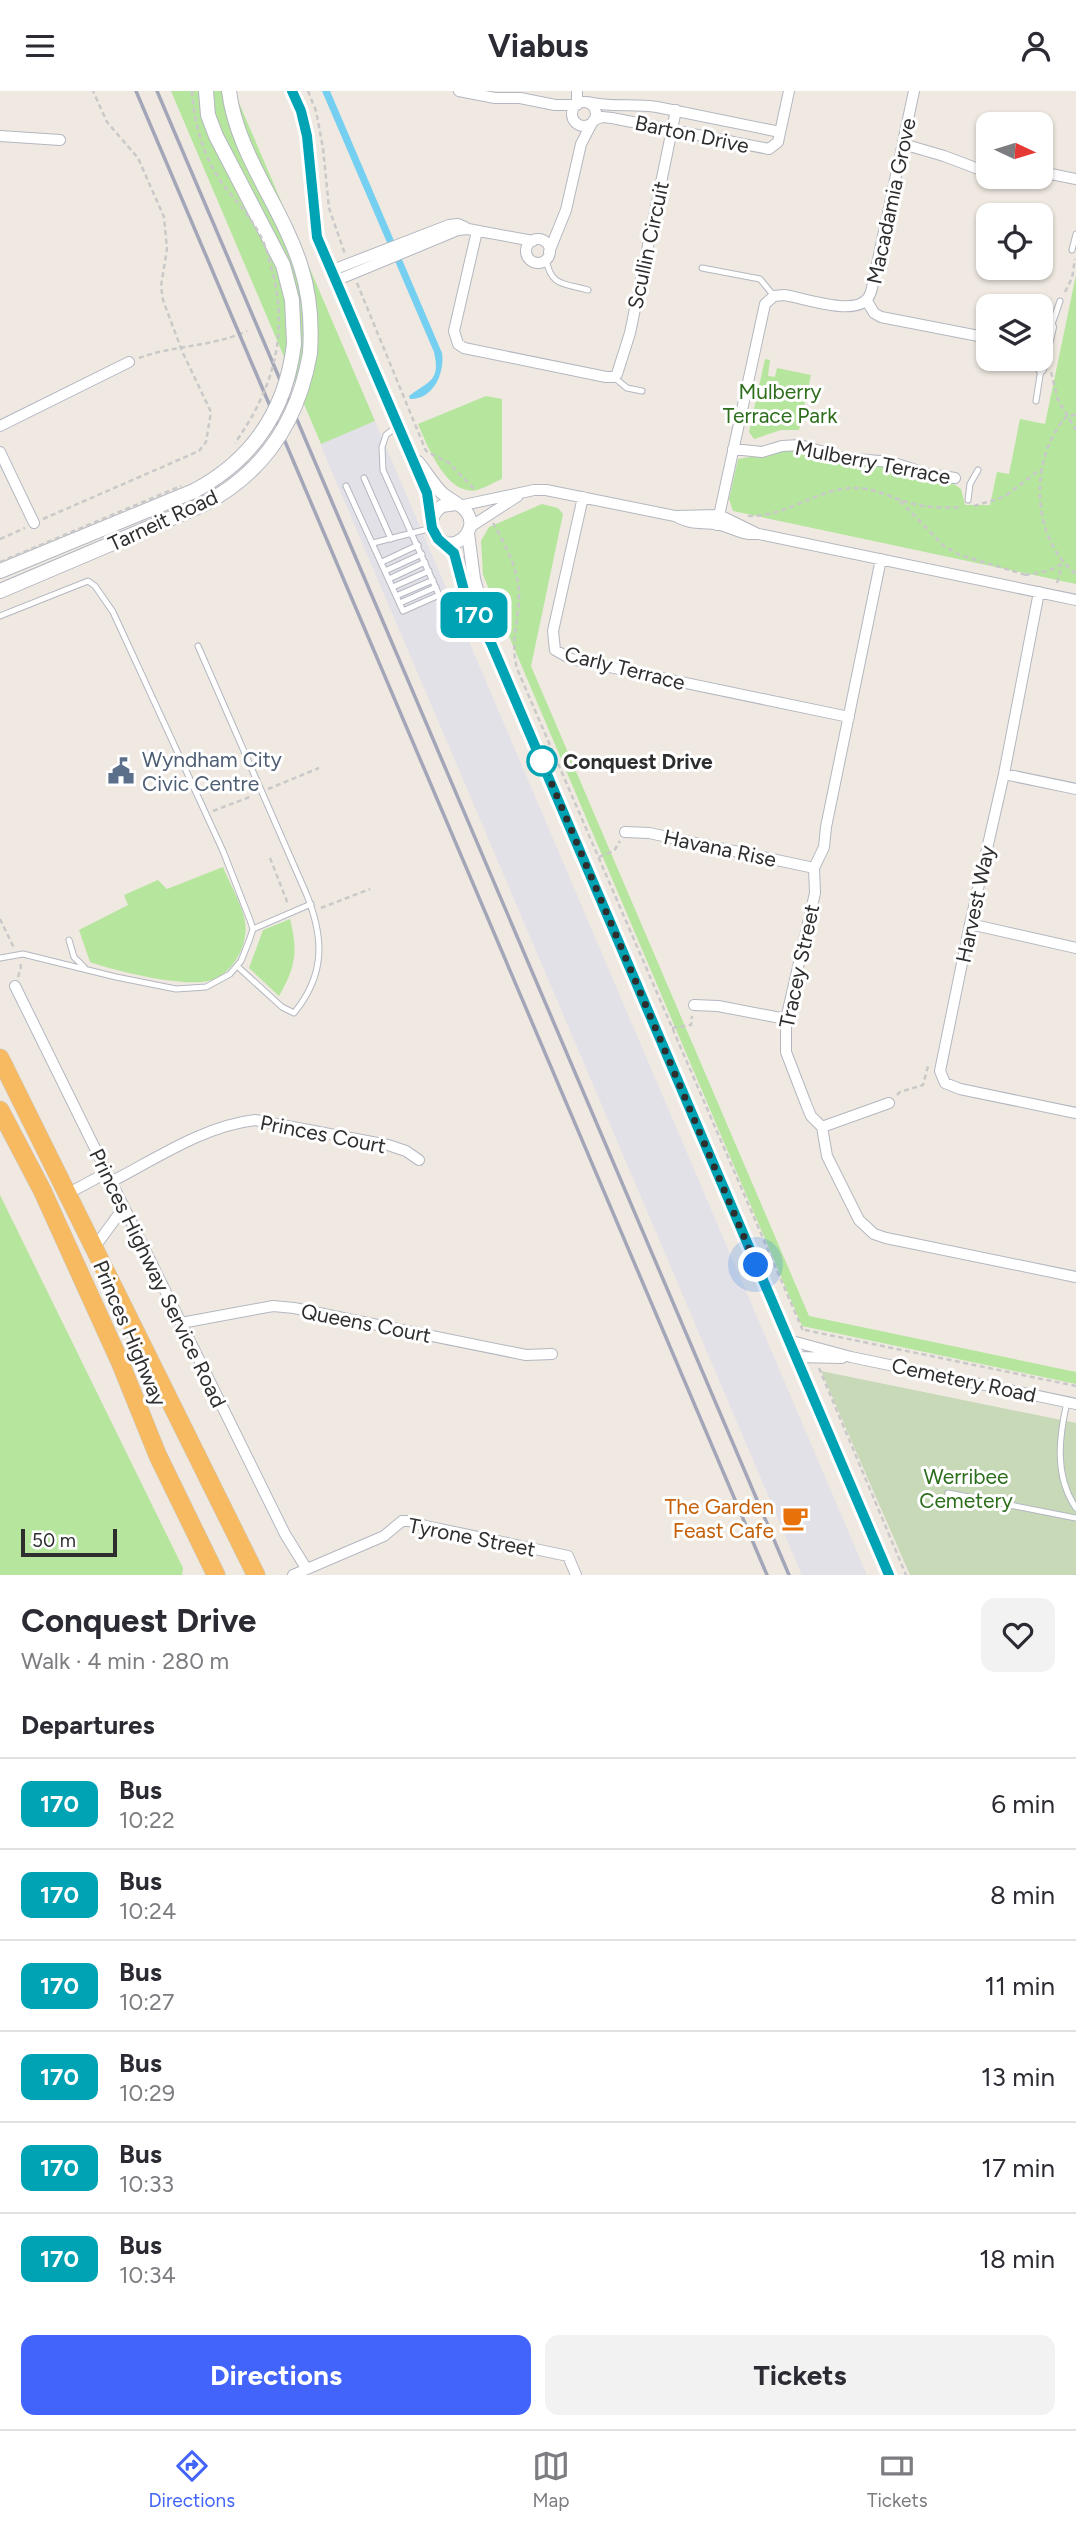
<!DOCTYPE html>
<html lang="en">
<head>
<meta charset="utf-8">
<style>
	body { margin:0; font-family:Figtree,sans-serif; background:#f2f2f3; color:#2b2b33; height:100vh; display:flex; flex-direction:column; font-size:26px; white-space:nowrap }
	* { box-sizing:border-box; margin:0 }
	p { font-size:23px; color:#7c7c81 }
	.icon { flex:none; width:38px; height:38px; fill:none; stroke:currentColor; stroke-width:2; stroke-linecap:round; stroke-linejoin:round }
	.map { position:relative; height:1484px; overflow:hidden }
	.panel { display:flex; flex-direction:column; background:#fff; flex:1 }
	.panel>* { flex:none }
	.badge { padding:0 14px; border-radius:10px; font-size:24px; line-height:46px }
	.needle { width:46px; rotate:94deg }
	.tools { position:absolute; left:976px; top:21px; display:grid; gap:14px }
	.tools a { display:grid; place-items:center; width:77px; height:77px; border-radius:14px; background:#fff; box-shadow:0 2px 5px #0004; font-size:35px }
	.scale { position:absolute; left:21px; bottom:18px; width:96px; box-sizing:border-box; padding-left:7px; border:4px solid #2e2e2e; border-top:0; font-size:19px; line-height:24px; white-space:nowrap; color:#2e2e2e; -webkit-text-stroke:5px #fff; paint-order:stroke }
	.you { position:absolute; width:35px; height:35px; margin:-18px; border:5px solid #fff; border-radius:50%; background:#1a73e8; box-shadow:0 0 0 10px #1a73e833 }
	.map>.badge { position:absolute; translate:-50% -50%; box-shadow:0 0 0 4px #fff }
	h2 { padding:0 21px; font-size:26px; line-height:63px }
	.round { display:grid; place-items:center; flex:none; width:74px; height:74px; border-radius:14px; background:#f2f2f3 }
	.summary { display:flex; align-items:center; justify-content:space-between; height:119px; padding:0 21px }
	h1 { font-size:33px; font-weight:700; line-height:52px }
	.action { display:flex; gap:14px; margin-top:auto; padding:14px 21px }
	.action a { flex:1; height:80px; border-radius:14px; background:#4264fb; color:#fff; font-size:28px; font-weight:700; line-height:80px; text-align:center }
	.action a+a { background:#f2f2f3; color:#2b2b33 }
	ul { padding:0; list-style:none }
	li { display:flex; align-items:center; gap:21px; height:91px; padding:0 21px; border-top:2px solid #e1e1e2 }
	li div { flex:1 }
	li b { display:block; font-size:26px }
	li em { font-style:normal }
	li .badge { min-width:77px; font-weight:700; text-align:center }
	header { display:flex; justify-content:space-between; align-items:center; height:91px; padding:0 21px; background:#fff; font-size:32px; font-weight:700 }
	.tab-bar { display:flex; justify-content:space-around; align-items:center; height:98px; border-top:2px solid #e1e1e2; background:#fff; font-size:19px; color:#7c7c81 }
	.tab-bar a { display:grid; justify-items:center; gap:4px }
	.tab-bar .active { color:#4264fb }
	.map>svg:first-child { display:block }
</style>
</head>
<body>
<header><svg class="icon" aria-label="menu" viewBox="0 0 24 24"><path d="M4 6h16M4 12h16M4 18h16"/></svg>Viabus<svg class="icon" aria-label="person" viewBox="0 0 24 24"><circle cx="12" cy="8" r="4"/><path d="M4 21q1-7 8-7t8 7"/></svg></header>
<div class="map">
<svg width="1076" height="1484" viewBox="0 0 1076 1484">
	<rect width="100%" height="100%" fill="#efe9e1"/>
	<!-- industrial -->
	<path fill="#e3e1e8" d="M375 330 867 1484H802L320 353Z"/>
	<!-- green -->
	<path fill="#b6e59e" d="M171 0H234L375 330 321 353Z
		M1076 184V493L733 420 729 408 738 368 795 358 836 370 885 375 928 389 951 391 961 398 965 414H990L997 381 1009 383 1020 328 1045 333Z
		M765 268 770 269 768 285 775 286 777 277 811 284 799 339H781L754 348 749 341Z
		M486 305 502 308V388C494 391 485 397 477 399 447 406 427 354 418 333Z
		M542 413 558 417 563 423 531 575 809 1225 1076 1281V1293L802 1235 483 484 481 450 489 436Z
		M223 776C229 791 243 815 245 831 249 854 232 885 208 890 182 896 115 880 90 871L79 839 128 814 124 804 158 789 167 798Z
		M290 828C298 859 296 876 279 905L249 877 263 839Z
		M0 1104 183 1477 182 1484H0Z"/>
	<!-- cemetery -->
	<path fill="#c8d9b8" d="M821 1280 1076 1332V1484H910Z"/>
	<!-- water -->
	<path fill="#75cff0" d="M322 0H330L442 262C445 282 433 309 410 308L409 305C428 290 441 291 434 261Z"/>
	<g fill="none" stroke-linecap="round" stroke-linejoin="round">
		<!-- service casing -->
		<g stroke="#b4b7c1" stroke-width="7">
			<path id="service" d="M1072 159 1076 143
				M546 168C551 196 564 192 588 199
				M702 177 760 188 774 205
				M1051 236 1060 210
				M615 287 627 297 642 300
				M1036 310 1041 278
				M364 387 391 448
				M346 395 403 520 439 504 383 379 382 356 386 344 397 335
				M968 409 970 393 978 379
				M373 452 432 437
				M382 471 418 454
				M385 480 422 463
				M389 488 425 471
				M393 496 429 480
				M396 505 433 489
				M400 512 436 496
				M0 525 88 490 95 495 113 521 223 760 250 829 253 838 249 850 241 870 230 883 206 896 176 898 116 886 23 863 0 867
				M198 555 306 802C324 846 326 883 294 922L282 916 237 875
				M253 838 311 813
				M69 849 74 866 84 876
				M1067 1311C1059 1346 1054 1385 1076 1417
				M948 1402 1076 1427"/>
		</g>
		<!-- minor casing -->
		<g stroke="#b4b7c1" stroke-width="12">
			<path id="minor" d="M459 0 495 7H520L555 14H576
				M588 11C611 17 634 12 657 16L780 41
				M572 23a12 12 0 1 1 24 0a12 12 0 1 1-24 0Z
				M577 14V0
				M594 29 602 26 612 27 769 58 778 51 789 0
				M0 45 60 49
				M903 53 944 65 981 79 989 80
				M1041 81 1076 88
				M477 140 454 240 458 253 464 257 606 286H614L617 283 630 242 676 19
				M526 160a12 12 0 1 1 24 0a12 12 0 1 1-24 0Z
				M549 161 566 119 581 53 593 30
				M330 180 449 134 458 133 465 136
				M335 190 458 139 468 138 533 150
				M867 210 874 222 881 226 989 247
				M1041 278 1051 236
				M0 335 129 271
				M733 358 762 361 782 355 800 354 844 367 891 371 928 383 955 387
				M0 361 34 432
				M583 406 553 540 555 559 571 568 849 626
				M459 415 534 399H546L675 425 719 424 756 442
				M675 425C696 436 701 430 720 434 736 438 739 444 759 443L1076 509
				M717 434 765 213 774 205 784 204C804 207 854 225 867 208 871 204 872 198 873 192L914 0
				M470 436 518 405
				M881 468 826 736 824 756 814 777 815 802 786 928V961L806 1013 811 1025 822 1036 827 1065 859 1129 874 1143 886 1147 1076 1186
				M1039 501 1004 683 970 833 940 980 945 992 960 998 1076 1022
				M1004 683 1076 698
				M625 741 649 742 814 777
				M970 833 1076 857
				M15 895 285 1443 306 1477
				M694 914 718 915 786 928
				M822 1036 889 1012
				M111 1091C157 1067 204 1035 255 1029L388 1054 406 1060 419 1069
				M67 1103 106 1082
				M94 1157 124 1116
				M181 1232 273 1215 294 1217 526 1264 552 1263
				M788 1249 851 1266 1076 1313
				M796 1266 842 1267
				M293 1484 384 1445 402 1430H409L426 1435 568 1465 576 1484"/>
		</g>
		<!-- tertiary casing -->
		<g stroke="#b4b7c1" stroke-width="14">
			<path id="tertiary" d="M292 0 301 20 307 45 317 146 427 402 431 431
				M418 371C426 381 433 393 442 402 450 409 463 414 468 423 478 441 454 462 438 448 426 437 432 422 442 415L456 413
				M468 442 474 488 488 538
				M444 451 457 468 465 507 491 552 889 1484"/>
		</g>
		<!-- secondary casing -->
		<g stroke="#b4b7c1" stroke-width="16">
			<path id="secondary" d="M206 0 208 24 216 45 283 174 292 209 294 253
				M229 0C237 64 282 115 301 176 310 204 312 232 310 262
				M0 480 194 400
				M0 500 200 415"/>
		</g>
		<!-- trunk casing -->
		<g stroke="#c9c9c9" stroke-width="19">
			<path id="trunk" d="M0 967 256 1484
				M0 1019 42 1099 120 1271 158 1365 216 1484"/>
		</g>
		<!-- path -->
		<path stroke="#c9c9c9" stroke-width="2.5" stroke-dasharray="5 3.5" stroke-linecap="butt" d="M308 0 316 20 323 57 329 117 345 163
			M357 192 426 360 449 372 475 399
			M1065 201 1072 187 1075 168
			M139 267C174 254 212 256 247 240
			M1051 281 1058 309 1076 339
			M1076 324 1067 325C1029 366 1030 447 1076 483
			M900 410 944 455 960 464 1026 484
			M974 415 1004 406 1041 378
			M748 425C787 426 814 399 851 397 876 396 894 409 918 414 932 417 947 417 961 416
			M43 428 199 360 206 351 211 321 182 260 163 209 161 195 167 158 164 126 138 67 107 31 93 0
			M493 432C505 453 519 479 519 504 519 531 509 554 518 580L804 1242
			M0 448 25 437
			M1025 484 1048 480 1062 473
			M1057 492 1062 475
			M268 698 319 677
			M213 720 252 705
			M599 766 614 760 620 750
			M270 767 288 813
			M321 817 370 798
			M0 828 14 857
			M18 886 21 876 20 872
			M672 937 691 934 692 925
			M897 1004 900 1001 923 994 928 975
			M805 1239 1076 1295
			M819 1277 906 1484"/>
		<!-- service -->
		<use href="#service" stroke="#fff" stroke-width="5"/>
		<!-- minor -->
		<use href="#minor" stroke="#fff" stroke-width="10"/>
		<!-- tertiary -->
		<use href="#tertiary" stroke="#fff" stroke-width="12"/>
		<!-- secondary -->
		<use href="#secondary" stroke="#fff" stroke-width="14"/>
		<!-- trunk -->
		<use href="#trunk" stroke="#f8ba60" stroke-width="18"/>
		<!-- rail -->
		<path stroke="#a3a6b8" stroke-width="3.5" d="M136 0 767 1484
			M157 0 789 1484"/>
		<!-- secondary-bridge casing -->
		<g stroke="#b4b7c1" stroke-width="16" stroke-linecap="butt">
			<path id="secondary-bridge" d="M194 400C254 368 286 319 294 253
				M200 415C264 383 298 331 310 262"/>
		</g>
		<!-- path-bridge -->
		<path stroke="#c9c9c9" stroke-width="2.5" stroke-dasharray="5 3.5" stroke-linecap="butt" d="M192 0C194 33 204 68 224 95 236 110 249 124 259 142 267 156 270 172 274 187 288 249 271 301 235 352
			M0 471 181 395"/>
		<!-- secondary-bridge -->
		<use href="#secondary-bridge" stroke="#fff" stroke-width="14"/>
	</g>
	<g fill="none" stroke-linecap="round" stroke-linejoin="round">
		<!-- line casing -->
		<g stroke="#fff" stroke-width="16">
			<path id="line" d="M292 0 301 20 307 45 317 146 427 402 432 437 438 448 454 462 466 507 491 552 889 1484"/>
		</g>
		<!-- line -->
		<use href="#line" stroke="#00a3b4" stroke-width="10"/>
		<!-- walk -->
		<path stroke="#2e2e2e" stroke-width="7" stroke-dasharray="0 12.6" d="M542 670 756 1174"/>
	</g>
	<!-- icons -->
	<defs>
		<g id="civic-bare" transform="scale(2.1)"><path d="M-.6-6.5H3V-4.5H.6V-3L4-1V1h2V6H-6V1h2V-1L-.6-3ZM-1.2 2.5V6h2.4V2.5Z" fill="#5c6f8a" stroke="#fff" stroke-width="2.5" paint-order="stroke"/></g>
		<g id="cafe-bare" transform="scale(2.1)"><path d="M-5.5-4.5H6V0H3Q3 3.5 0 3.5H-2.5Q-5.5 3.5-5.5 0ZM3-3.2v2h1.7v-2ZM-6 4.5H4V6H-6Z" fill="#e8710a" stroke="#fff" stroke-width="2.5" paint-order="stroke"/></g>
	</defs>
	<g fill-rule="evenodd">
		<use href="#civic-bare" x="121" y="680"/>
		<use href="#cafe-bare" x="795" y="1427"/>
	</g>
	<!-- markers -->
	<circle fill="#fff" stroke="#00a3b4" stroke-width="3.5" cx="542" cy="670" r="14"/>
	<g text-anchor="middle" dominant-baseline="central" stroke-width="6" stroke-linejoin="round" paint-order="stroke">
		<!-- street labels -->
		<g font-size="21" fill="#2e2e2e" stroke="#fff">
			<text transform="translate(692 43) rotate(12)">Barton Drive</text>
			<text transform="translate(891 110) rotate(-78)">Macadamia Grove</text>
			<text transform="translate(648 154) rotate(-78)">Scullin Circuit</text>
			<text transform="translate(873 371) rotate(11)">Mulberry Terrace</text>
			<text transform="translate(163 429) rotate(-25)">Tarneit Road</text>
			<text transform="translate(625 577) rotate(14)">Carly Terrace</text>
			<text transform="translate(720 757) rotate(12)">Havana Rise</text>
			<text transform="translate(975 813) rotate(-78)">Harvest Way</text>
			<text transform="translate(799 875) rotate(-78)">Tracey Street</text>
			<text transform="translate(323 1043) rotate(11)">Princes Court</text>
			<text transform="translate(158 1187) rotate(64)">Princes Highway Service Road</text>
			<text transform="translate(366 1232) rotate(11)">Queens Court</text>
			<text transform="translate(130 1242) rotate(67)">Princes Highway</text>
			<text transform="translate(964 1289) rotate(12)">Cemetery Road</text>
			<text transform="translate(472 1446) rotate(11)">Tyrone Street</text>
		</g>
		<!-- park labels -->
		<g font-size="21" fill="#2c6e1b" stroke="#fff">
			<text x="780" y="300">Mulberry<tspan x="780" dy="24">Terrace Park</tspan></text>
			<text x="966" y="1385">Werribee<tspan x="966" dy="24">Cemetery</tspan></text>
		</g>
		<!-- service labels -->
		<g font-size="21" fill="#4e5e75" stroke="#fff" text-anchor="start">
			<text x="142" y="668">Wyndham City<tspan x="142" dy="24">Civic Centre</tspan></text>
		</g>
		<!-- stop labels -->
		<g font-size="21" font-weight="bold" fill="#2e2e2e" stroke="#fff" text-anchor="start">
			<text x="563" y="670">Conquest Drive</text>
		</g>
		<!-- food labels -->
		<g font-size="21" fill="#c56008" stroke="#fff" text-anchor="end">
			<text x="774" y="1415">The Garden<tspan x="774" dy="24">Feast Cafe</tspan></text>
		</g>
	</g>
</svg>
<div class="tools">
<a><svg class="needle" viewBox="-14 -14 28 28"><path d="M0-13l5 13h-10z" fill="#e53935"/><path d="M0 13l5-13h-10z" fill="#7c7c81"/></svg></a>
<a><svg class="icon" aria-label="locate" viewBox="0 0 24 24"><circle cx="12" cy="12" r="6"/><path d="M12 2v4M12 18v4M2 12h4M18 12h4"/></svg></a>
<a><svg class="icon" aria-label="layers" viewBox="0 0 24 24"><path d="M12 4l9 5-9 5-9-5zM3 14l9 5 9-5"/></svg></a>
</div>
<div class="scale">50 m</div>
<div class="you" style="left:756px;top:1174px"></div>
<b class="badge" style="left:474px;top:524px;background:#00a3b4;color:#fff">170</b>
</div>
<section class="panel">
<div class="summary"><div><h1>Conquest Drive</h1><p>Walk · 4 min · 280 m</p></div><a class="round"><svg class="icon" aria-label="heart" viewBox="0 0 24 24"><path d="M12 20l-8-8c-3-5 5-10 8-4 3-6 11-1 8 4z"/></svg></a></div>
<h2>Departures</h2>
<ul>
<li><span class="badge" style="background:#00a3b4;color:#fff">170</span><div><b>Bus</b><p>10:22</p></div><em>6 min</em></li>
<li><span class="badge" style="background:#00a3b4;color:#fff">170</span><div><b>Bus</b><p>10:24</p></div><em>8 min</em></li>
<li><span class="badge" style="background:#00a3b4;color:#fff">170</span><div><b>Bus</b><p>10:27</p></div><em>11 min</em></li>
<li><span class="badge" style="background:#00a3b4;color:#fff">170</span><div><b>Bus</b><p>10:29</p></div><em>13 min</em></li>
<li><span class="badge" style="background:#00a3b4;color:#fff">170</span><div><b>Bus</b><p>10:33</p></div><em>17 min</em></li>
<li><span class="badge" style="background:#00a3b4;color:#fff">170</span><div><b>Bus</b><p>10:34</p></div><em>18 min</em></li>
</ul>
<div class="action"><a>Directions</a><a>Tickets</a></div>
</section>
<nav class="tab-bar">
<a class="active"><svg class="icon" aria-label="directions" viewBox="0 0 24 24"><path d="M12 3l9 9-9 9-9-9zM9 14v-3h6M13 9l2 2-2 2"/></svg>Directions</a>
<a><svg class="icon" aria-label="map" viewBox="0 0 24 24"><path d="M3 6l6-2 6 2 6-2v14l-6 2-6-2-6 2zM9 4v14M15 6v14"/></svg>Map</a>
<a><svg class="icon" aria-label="tickets" viewBox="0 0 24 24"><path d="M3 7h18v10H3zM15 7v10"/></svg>Tickets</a>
</nav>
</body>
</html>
